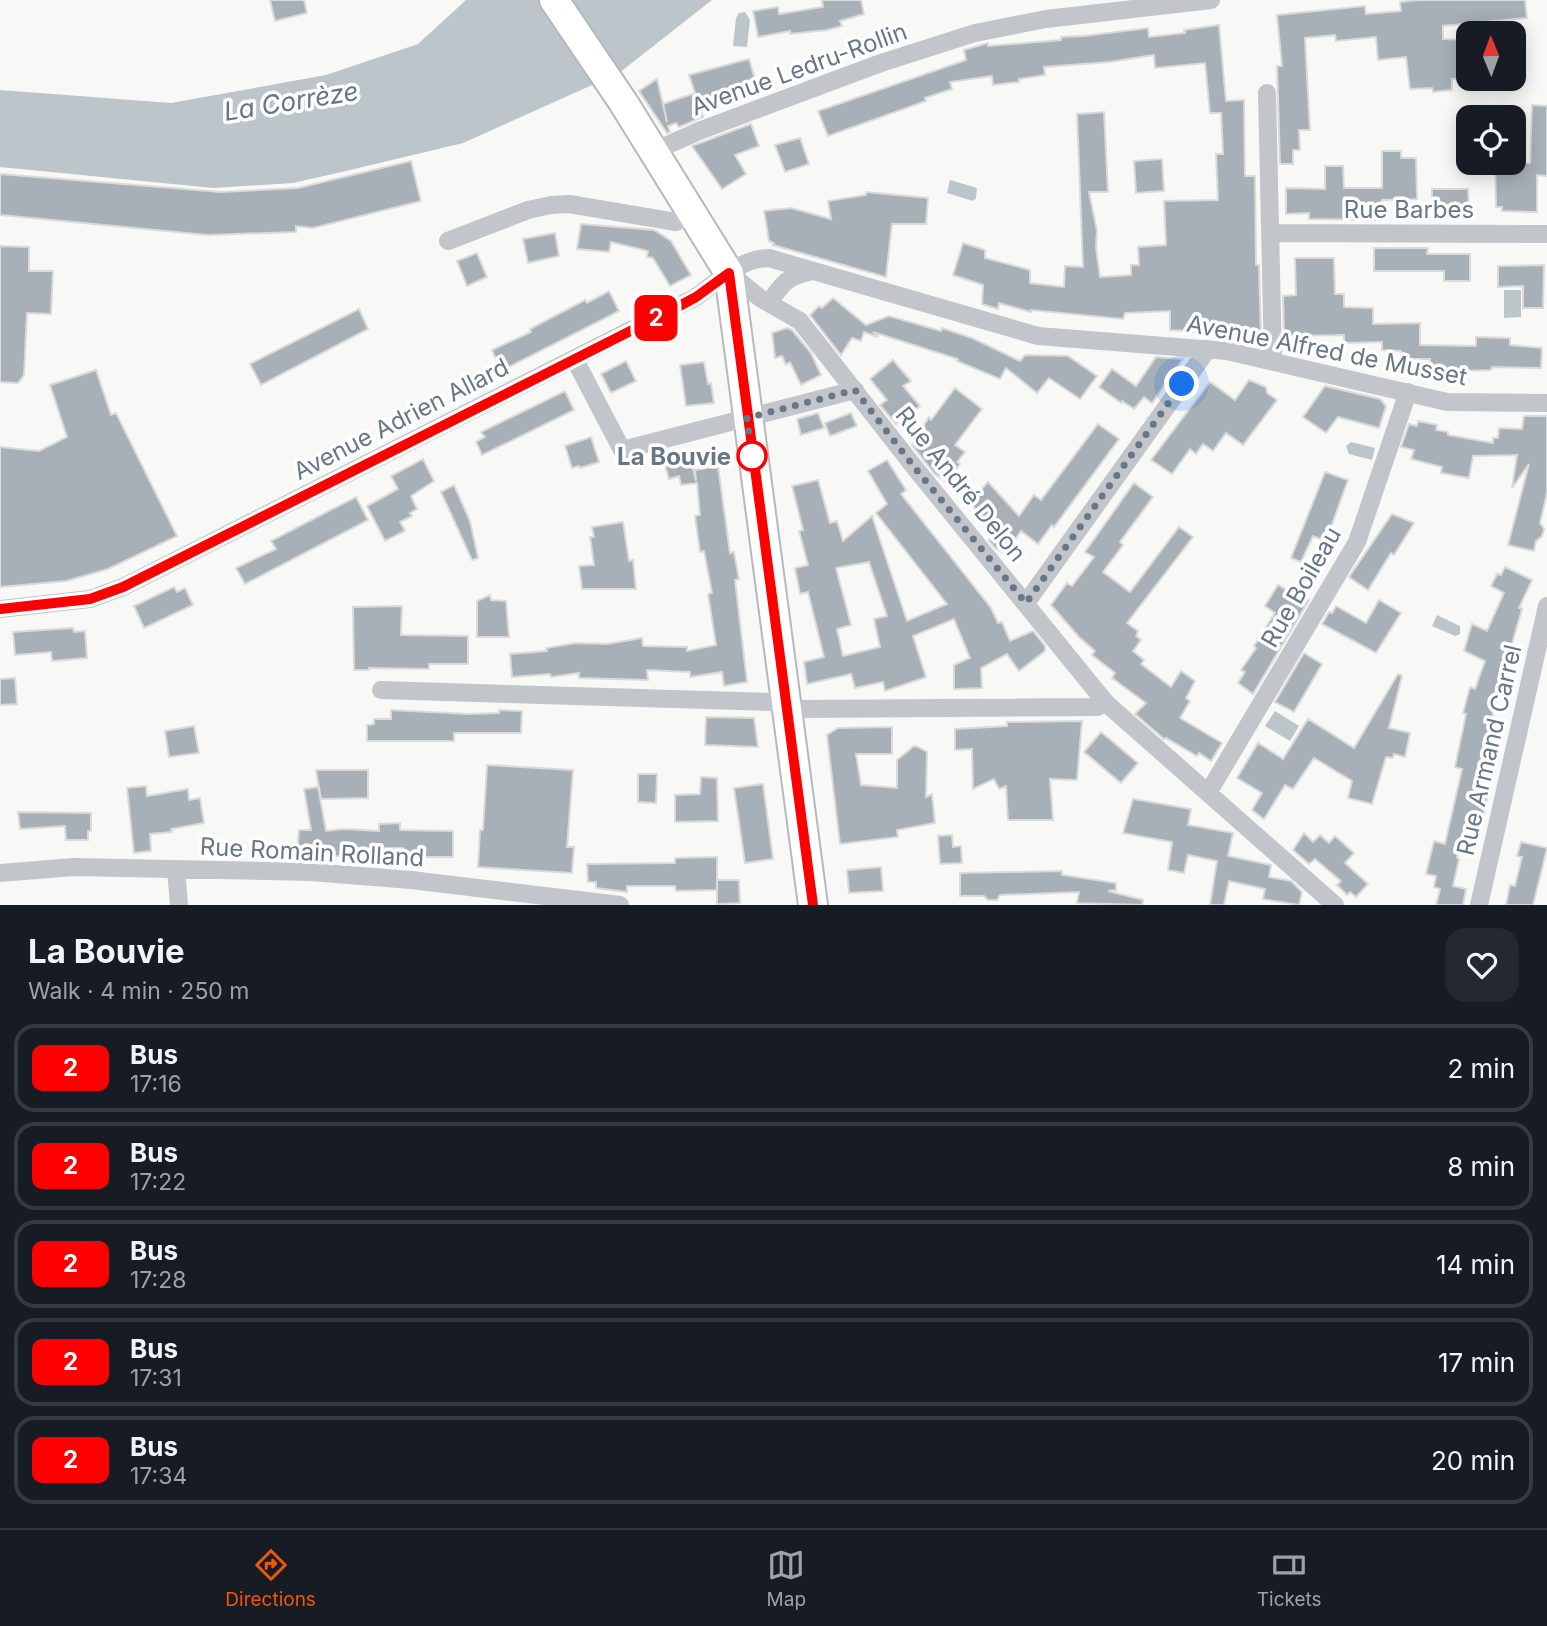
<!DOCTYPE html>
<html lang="en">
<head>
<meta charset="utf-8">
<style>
	body { margin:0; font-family:Inter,sans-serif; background:#242831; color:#f1f3f6; height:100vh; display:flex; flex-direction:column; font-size:26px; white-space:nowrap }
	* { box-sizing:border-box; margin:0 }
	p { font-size:23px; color:#9ea1a6 }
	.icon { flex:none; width:38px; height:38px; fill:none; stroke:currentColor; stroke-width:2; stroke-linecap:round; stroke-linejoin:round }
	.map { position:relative; height:905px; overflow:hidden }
	.drawer { display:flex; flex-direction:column; background:#171b24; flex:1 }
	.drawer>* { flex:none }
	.badge { padding:0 14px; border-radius:10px; font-size:24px; line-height:46px }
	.needle { width:46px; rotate:359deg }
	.controls { position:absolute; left:1456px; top:21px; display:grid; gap:14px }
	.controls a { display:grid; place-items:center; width:70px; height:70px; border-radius:14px; background:#171b24; box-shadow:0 4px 18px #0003; font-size:35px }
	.you { position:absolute; width:35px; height:35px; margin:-18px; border:5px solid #fff; border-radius:50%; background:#1a73e8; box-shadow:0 0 0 10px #1a73e833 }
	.map>.badge { position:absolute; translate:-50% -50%; box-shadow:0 0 0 4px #fff }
	.round { display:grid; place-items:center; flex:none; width:74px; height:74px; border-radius:21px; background:#242831 }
	.headline { display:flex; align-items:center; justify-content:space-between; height:119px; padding:0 28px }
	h1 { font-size:33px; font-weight:700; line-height:52px }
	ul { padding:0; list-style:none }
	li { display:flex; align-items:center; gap:21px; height:88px; margin:0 14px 10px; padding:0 14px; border:4px solid #363941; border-radius:21px }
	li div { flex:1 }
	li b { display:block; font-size:26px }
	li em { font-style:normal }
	li .badge { min-width:77px; font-weight:700; text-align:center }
	.menu { display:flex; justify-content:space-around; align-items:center; height:98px; border-top:2px solid #363941; background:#171b24; font-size:19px; color:#9ea1a6 }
	.menu a { display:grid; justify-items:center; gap:4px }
	.menu .selected { color:#ea580c }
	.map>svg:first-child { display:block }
</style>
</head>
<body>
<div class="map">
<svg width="1547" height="905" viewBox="0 0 1547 905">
	<rect width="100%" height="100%" fill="#f8f8f6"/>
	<!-- water -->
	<path fill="#bbc5ca" d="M466 0H712L619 73 463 143 346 171 293 183 213 188 0 167V90L171 103 326 75 418 44Z
		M745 12 750 20 747 47 733 46 736 18 739 13Z
		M950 180 977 188 976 198 973 201 947 193Z
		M1504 290H1521V317L1504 318Z
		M1351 442 1375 448 1372 460 1349 454 1346 446Z
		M1437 615 1460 626V634L1455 636 1432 626Z
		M1275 711 1299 726 1290 741 1265 726Z"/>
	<!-- building -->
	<path fill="#a8b0b7" stroke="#dadad8" stroke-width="2" fill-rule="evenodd" d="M270 0H304L307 13 275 21Z
		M822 0H861L864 14 840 21 842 26 827 30 790 34V31L758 37 753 11 778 7 779 14 823 7Z
		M1419 0H1525L1527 18 1443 26V39L1468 40V79H1452V90L1433 92 1432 88 1410 89 1406 57 1378 60 1376 37 1336 41 1335 35 1305 38 1310 130H1299L1300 150H1293V164H1280L1277 66H1282L1277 15 1365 6 1366 14 1401 11 1400 2Z
		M1219 25 1226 101 1244 100 1245 176H1255L1256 265H1259L1261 337H1236L1220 333 1170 330V311L1125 313 1123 319 1031 310V312L999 303 998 309 982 304 983 285 953 275 963 243 985 250V258L1030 270V283L1064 287 1065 266 1083 267 1077 114 1104 112 1108 192H1089L1097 231 1096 247 1100 277 1131 275V265H1139L1138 247 1166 245 1164 201 1218 200 1216 154H1223L1221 113H1210L1205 63 1155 68 1154 55 1109 62 1044 67 1045 75 1019 79V82L993 85 992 76 950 82 952 89 925 98 926 101 828 136 818 111 966 60 964 50 988 43V46L1061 40V37L1084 36 1148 28 1149 37 1185 33 1184 30Z
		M749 59 757 86 699 105 689 75Z
		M657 79 667 122 663 104 695 93 703 117 679 127 676 123 668 126 670 132 667 133 639 91Z
		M1532 105 1547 106V176L1537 175V212L1502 211V207H1496L1495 163H1530Z
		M751 124 759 146 735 155 746 174 722 189 692 146Z
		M800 138 809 164 785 172 775 145Z
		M1382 151H1401V158H1416L1417 199 1382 200 1383 220 1309 219V213L1286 214V188L1325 189V166H1343L1344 188H1382Z
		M1162 159 1164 191 1136 193 1134 161Z
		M411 161 421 201 313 228 296 226V232L208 235 0 215V174L221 192 298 188Z
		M1432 189H1468L1469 207H1456V211H1432Z
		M866 192 928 198 926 224H892L886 277 773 245 774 243 769 241 764 211 791 208 831 219 828 201 866 195Z
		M581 224 654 230 671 241 691 275 670 286 653 258 647 257 648 251 611 242 609 252 577 249Z
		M555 233 559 256 528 263 523 239Z
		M0 246 29 247V271H53L51 314 27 313 24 375 18 383 0 382Z
		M1374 248H1428L1427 254H1470V281H1444V271H1374Z
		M477 253 487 277 467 286 457 261Z
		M1295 258H1334L1335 294H1344V307L1373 308V324L1420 323V345L1476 346V337L1510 338V345L1542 348 1541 368 1492 367 1491 370 1430 372V359H1402L1401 351 1382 350V342L1344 343V335L1284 336 1283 296 1296 295Z
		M1544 265 1543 308H1523V286L1498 287V266Z
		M609 291 619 311 501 371 492 350 531 332 530 329 585 300 587 303Z
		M833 298 866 325 889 316 941 331 942 328 972 338 1020 361 1025 355 1068 356 1097 376 1080 399 1049 378 1037 393 1006 368 1000 379 957 361 958 359 873 332 878 337 864 332 861 341 852 338 841 355 810 315 819 306 822 308Z
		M359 309 368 329 261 385 250 364Z
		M787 328 792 330 811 353 821 375 801 385 790 362 786 365 782 356 775 358 772 333Z
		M1156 357 1183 359 1152 403 1144 397 1134 409 1122 401 1121 403 1099 387 1112 369 1136 386Z
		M893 360 911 381 903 386 920 406 896 424 880 405 887 400 870 379Z
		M626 361 636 381 611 393 601 374Z
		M704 362 708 384 711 383 714 403 686 406 680 365Z
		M96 370 111 415 116 413 177 536 108 569 66 581 0 587V447L39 451 67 437 50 385Z
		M1249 380 1266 387 1267 393 1277 400 1243 445 1226 433 1213 451 1203 444 1196 454 1190 449 1172 474 1151 460 1210 382 1235 400Z
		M1325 386 1380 399 1386 406 1379 428 1338 417 1326 433 1303 417Z
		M955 388 982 409 955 445 965 452 957 462 960 464 946 482 934 473 912 445 929 417 931 420Z
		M565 391 574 410 482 455 476 442 485 437 481 432Z
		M818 413 824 428 801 435 797 419Z
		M851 413 857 426 830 436 825 423Z
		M1524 416H1547V493L1540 523 1544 529 1542 536 1536 541 1534 551 1508 545 1529 464 1512 488 1517 455 1473 456 1469 478 1441 473 1442 467 1411 459 1414 450 1401 447 1409 424 1417 426 1418 421 1437 425 1436 430 1448 432V435L1493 443V438H1498L1499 428 1522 429Z
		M1098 424 1119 439 1054 527 1052 525 1038 544 1021 531 1005 554 995 548 989 541 994 534 970 502 988 482 1019 516 1034 495 1041 500Z
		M591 437 599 462 580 468 579 466 572 468 565 446Z
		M684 450 692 464 696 481 695 470 718 466 730 553 734 552 739 579 735 580 747 682 724 686 722 672 690 677V672L647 670 648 680 579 678V673L551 677 550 674 512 677 510 654 547 651 546 648 576 643 607 644 642 638 643 646 687 647V651L716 645 708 594 712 593 704 551 700 552 695 516 700 515 697 483 681 485 679 476 669 479 662 455Z
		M423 459 434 481 411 496 417 509 410 513 412 516 400 522 405 531 385 541 367 506 398 489 391 476Z
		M887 460 906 490 901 494 991 608 998 623 1002 622 1010 641 1033 631 1045 646V651L1019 671 1007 654 981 668 982 688 954 689V665L970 658 954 619 913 636 926 677 885 691 883 682 855 688 851 674 807 684 804 662 824 657 808 592 800 594 795 568 808 565 799 531 803 530 792 486 818 480 830 523 837 521 843 541 872 516 907 621 947 604 876 513 887 504 868 471ZM869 562 887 616 874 619 880 647 843 656 837 629 851 625 836 568Z
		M1325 472 1348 480 1326 541 1313 536 1301 562 1291 558Z
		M1134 483 1153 497 1120 542 1123 545 1103 572 1130 592 1179 527 1193 537 1127 623 1138 631 1136 636 1141 640 1133 651 1144 660 1141 664 1171 687 1181 671 1195 681 1186 698 1190 701 1180 718 1222 743 1211 761 1199 753 1197 756 1166 738 1164 739 1135 714 1146 703 1112 678 1115 673 1092 655 1095 651 1079 637 1051 605 1067 583 1072 586 1094 557 1085 552Z
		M454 485 470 521 478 558 472 560 441 492Z
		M356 497 368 520 245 584 236 568 276 549 271 541Z
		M1392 514 1414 523 1394 555 1391 553 1368 590 1349 577Z
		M623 522 629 561 633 560 636 589H582L579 566 594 565 590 537H594L592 527Z
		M1505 567 1532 580 1519 608 1522 609 1499 689 1475 786 1489 789 1481 827 1466 823 1457 858 1459 859 1453 886 1466 889 1463 905H1436L1440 889 1434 887 1436 876 1426 874 1434 841 1445 844 1462 769 1455 767 1466 714 1463 713 1470 687 1475 689 1485 661 1464 651 1472 624 1487 631 1504 593 1491 586 1497 574 1501 575Z
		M1278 585 1289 591 1291 588 1309 600 1253 694 1238 683 1245 672 1241 670 1256 648 1254 646 1275 613 1265 606Z
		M174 587 177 592 185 588 193 605 144 628 134 606Z
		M490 595 491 600 506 601 509 637H477V601Z
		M1379 600 1401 613 1376 653 1322 624 1329 612 1332 613 1336 606 1366 623Z
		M402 606 401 635 468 636V664H429V669L369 668V670H354L353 607Z
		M73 628 74 632 85 631 87 658 52 661 51 652 15 655 13 632Z
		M1304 653 1322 664 1294 712 1275 702Z
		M1398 674 1402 676 1389 728 1410 733 1405 757 1394 754 1393 758 1386 757 1372 804 1348 798 1352 781 1314 758 1293 789 1285 785 1264 819 1252 810 1262 793 1237 778 1258 743 1283 759 1308 719 1354 748Z
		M15 678 17 704 0 705V679Z
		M391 710 469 714 499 713V710L522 711 521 733H454V741H367V725L374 724V719H391Z
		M706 717 754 718 758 747 705 745Z
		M1082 721 1077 780 1050 779 1053 820H1008L1006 786 999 789 994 779 973 789 972 749 955 750V729L1007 726V722Z
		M194 726 199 753 169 757 165 731Z
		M892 727V754H856L861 785 897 788V760L914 746 918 747 927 752 926 797 932 794 935 823 897 830 898 837 840 844 827 735 838 728Z
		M1101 732 1138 763 1121 783 1084 752Z
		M487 765 573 770 567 847H574L572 873 478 867 480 830H483Z
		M316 770H368V798L321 799Z
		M638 774H657L656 803 638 802Z
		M701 777 717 778 718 821 675 822V795L700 794Z
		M763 784 773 859 745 863 734 788Z
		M146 786 147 796 188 789 189 800 200 798 204 823 171 829 172 832 150 834 151 851 134 853 127 788Z
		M318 787 326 831 344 829 379 831V824L400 823V830L453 831V857H403V848L346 849 347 855 331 857 297 856 299 830H311L304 789Z
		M1133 799 1191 809 1188 825 1233 833 1228 856 1271 865 1269 877 1291 881 1302 892 1299 905 1263 899 1265 889 1229 881 1224 905H1210L1217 861 1188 855 1184 873 1168 870 1172 842 1123 833Z
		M18 812 91 813V831H88V840H66L65 826 20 829Z
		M1304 833 1313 842 1320 835 1329 843 1335 836 1354 853 1345 863 1368 884 1356 897 1350 892 1347 895 1337 885 1341 881 1315 859 1309 864 1293 850Z
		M952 835 953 847 961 846 962 863 940 864 938 836Z
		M1521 842 1547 848 1540 877 1533 905H1506L1510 885 1515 886 1522 857 1517 856Z
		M717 857V890L676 891 675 886H627V892L596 888V882H588L587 864 675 863V858Z
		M881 867 883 891 849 893 847 870Z
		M1062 871V875L1116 883V890L1108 891 1143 900 1142 905 1077 903 1079 892 1000 895 997 900H988L984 896H960V873Z
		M717 880H739L740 903 717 904Z"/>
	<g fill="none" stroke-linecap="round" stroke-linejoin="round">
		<!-- primary casing -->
		<g stroke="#b5b9bd" stroke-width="32">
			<path id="primary" d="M554 0 623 102 729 273 813 905"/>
		</g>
		<!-- street -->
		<path stroke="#c2c5c9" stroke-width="18" d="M1267 93 1273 361
			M654 151 699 131 881 63 975 33 1046 19 1211 0
			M1271 233 1547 234
			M448 241 528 210 551 205 569 204 676 222 693 213
			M729 273 760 298 800 321 915 468 1106 703 1335 905
			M769 303C783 282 788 276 813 271
			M575 360 622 450 855 390
			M1026 603 1208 349
			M0 609 90 599 123 587 696 297C718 281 741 258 769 258L1038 336 1227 351 1447 402 1547 403
			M381 690 772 702 800 709 1097 707 1106 703
			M1208 793 1357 542 1408 392
			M176 869 179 905
			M0 873 74 867 311 872 411 880 620 905
			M1479 905 1547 606"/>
		<!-- primary -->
		<use href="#primary" stroke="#fff" stroke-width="28"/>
	</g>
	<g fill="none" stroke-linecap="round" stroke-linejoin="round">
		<!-- line casing -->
		<g stroke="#fff" stroke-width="16">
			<path id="line" d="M0 609 90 599 123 587 672 310 696 297 729 273 813 905"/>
		</g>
		<!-- line -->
		<use href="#line" stroke="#f00" stroke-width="10"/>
		<!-- walk -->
		<path stroke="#687786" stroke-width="7" stroke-dasharray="0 12.6" d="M752 456 747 418 855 390 915 468 1026 603 1182 384"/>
	</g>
	<!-- markers -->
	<circle fill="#fff" stroke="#f00" stroke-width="3.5" cx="752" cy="456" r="14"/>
	<g text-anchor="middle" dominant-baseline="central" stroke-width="7" stroke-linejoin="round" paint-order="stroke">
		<!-- street labels -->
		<g font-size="24" fill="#687786" stroke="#fff">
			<text transform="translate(799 69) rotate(-20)">Avenue Ledru-Rollin</text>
			<text x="1409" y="209">Rue Barbes</text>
			<text transform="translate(1327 350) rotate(11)">Avenue Alfred de Musset</text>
			<text transform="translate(401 419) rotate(-27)">Avenue Adrien Allard</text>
			<text transform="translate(961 484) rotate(51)">Rue André Delon</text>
			<text transform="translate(1301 587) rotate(-60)">Rue Boileau</text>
			<text transform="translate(1489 750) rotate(-77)">Rue Armand Carrel</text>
			<text transform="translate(312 852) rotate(3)">Rue Romain Rolland</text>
		</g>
		<!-- stop labels -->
		<g font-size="24" font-weight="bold" fill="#687786" stroke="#fff" text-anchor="end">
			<text x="731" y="456">La Bouvie</text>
		</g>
		<!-- water labels -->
		<g font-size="26" font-style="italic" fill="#647781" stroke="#fff">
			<text transform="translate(291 101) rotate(-9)">La Corrèze</text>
		</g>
	</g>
</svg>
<div class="controls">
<a><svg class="needle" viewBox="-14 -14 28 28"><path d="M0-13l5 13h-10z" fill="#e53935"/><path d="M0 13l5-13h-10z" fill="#9ea1a6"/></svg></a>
<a><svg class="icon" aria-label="locate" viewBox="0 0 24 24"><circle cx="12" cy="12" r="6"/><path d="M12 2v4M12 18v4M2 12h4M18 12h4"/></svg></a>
</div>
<div class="you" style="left:1182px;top:384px"></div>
<b class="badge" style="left:656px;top:318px;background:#f00;color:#fff">2</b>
</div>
<section class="drawer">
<div class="headline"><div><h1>La Bouvie</h1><p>Walk · 4 min · 250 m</p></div><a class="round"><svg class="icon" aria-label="heart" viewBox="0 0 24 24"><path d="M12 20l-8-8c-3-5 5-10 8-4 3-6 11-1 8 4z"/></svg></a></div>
<ul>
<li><span class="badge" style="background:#f00;color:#fff">2</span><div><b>Bus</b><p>17:16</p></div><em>2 min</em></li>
<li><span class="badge" style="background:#f00;color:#fff">2</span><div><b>Bus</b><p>17:22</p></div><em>8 min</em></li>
<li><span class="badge" style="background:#f00;color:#fff">2</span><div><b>Bus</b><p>17:28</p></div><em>14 min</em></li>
<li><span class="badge" style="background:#f00;color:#fff">2</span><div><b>Bus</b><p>17:31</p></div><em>17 min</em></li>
<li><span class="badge" style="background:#f00;color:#fff">2</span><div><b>Bus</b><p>17:34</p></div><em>20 min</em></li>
</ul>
</section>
<nav class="menu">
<a class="selected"><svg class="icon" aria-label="directions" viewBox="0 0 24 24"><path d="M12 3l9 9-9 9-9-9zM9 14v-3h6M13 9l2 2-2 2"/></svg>Directions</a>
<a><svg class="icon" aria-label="map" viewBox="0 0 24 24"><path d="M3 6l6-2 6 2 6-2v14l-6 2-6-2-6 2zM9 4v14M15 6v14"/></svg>Map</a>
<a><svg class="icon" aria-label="tickets" viewBox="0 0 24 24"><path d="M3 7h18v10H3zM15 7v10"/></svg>Tickets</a>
</nav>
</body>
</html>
